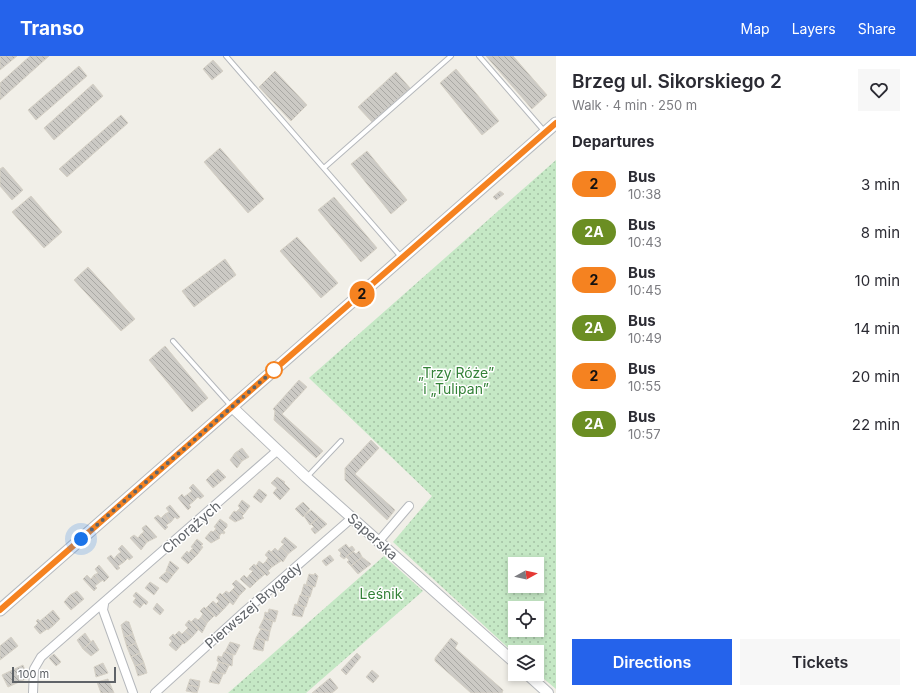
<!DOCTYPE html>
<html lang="en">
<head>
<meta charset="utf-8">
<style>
	body { margin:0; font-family:Inter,sans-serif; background:#f7f7f7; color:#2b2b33; height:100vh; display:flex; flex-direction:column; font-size:15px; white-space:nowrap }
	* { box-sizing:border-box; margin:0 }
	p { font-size:13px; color:#7c7c81 }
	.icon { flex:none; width:22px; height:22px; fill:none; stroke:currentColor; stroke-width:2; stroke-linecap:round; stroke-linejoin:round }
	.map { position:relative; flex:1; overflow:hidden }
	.details { display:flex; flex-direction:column; background:#fff; width:360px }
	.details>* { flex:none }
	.badge { padding:0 8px; border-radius:13px; font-size:14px; line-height:26px }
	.needle { width:26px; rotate:82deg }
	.fabs { position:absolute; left:508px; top:501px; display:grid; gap:8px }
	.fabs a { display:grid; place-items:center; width:36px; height:36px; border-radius:0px; background:#fff; box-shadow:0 2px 6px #0003; font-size:20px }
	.scale { position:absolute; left:12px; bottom:10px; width:104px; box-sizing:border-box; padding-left:4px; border:2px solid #5f6368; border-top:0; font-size:11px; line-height:14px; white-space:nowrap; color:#5f6368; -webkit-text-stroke:3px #fff; paint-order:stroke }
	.you { position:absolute; width:20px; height:20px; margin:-10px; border:3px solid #fff; border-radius:50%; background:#1a73e8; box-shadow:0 0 0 6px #1a73e833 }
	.map>.badge { position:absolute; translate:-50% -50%; box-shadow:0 0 0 2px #fff }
	h2 { padding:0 16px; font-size:15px; line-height:36px }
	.round { display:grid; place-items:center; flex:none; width:42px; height:42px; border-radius:0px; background:#f7f7f7 }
	.overview { display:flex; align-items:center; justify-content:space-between; height:68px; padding:0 16px }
	h1 { font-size:19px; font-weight:600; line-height:30px }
	.cta { display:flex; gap:8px; margin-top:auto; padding:8px 16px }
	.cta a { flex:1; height:46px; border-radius:0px; background:#2563eb; color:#fff; font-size:16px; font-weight:600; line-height:46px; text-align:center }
	.cta a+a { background:#f7f7f7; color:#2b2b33 }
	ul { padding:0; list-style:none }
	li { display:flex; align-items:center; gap:12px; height:48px; padding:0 16px }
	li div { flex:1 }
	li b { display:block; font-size:15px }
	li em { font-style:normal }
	li .badge { min-width:44px; font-weight:700; text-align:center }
	header { display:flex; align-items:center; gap:24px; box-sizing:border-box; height:56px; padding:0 20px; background:#2563eb; color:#fff }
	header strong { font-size:19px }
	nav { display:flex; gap:22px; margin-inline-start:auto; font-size:14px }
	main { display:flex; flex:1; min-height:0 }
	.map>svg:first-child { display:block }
</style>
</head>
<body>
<header>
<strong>Transo</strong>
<nav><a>Map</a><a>Layers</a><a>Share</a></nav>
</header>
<main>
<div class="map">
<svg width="556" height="637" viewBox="0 0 556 637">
	<defs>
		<pattern id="grass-dots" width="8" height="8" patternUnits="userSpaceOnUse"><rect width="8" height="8" fill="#c5e8c5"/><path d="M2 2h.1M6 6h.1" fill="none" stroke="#a3c0a4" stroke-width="1.8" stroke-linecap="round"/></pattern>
		<pattern id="building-back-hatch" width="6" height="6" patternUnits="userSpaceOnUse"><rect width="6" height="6" fill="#cccac5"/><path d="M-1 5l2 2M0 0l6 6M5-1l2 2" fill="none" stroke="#a9a8a4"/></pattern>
	</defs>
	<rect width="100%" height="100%" fill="#f1efe8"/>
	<!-- grass -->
	<path fill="url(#grass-dots)" fill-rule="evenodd" d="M556 104V633L537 617V596H515V598L393 486 432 440 309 322ZM515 508H537V530H515ZM515 552H537V574H515Z
		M384 500 423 535 306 637H228Z"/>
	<!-- building -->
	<path fill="url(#building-back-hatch)" stroke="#d6d1c6" d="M0 0H17L0 14Z
		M30 0H49L0 44V27Z
		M486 0H513L547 39 532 53Z
		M213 4 223 15 212 24 203 13Z
		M79 10 87 20 36 64 28 54Z
		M456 13 499 65 482 79 440 27Z
		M275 15 307 49 291 65 259 31Z
		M396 16 410 32 372 66 358 51Z
		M93 28 103 40 54 84 44 72Z
		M121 59 128 67 67 121 59 113Z
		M220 92 264 143 248 157 204 106Z
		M367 95 407 144 391 158 351 108Z
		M3 111 23 134 12 144 0 130V113Z
		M500 135 504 138 496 144 493 141Z
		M31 140 62 176 44 192 12 156Z
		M334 141 377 192 361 206 318 154Z
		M297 181 338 227 321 242 280 195Z
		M225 203 236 219 194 251 182 235Z
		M88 211 135 263 121 275 74 224Z
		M165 290 208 342 192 356 149 304Z
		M299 324 307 331 282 358 323 395 316 402 274 364 275 355 273 353Z
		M371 384 379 392 355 418 395 454 387 464 345 424V412Z
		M242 392 249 401 242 405 235 397Z
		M235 397 242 405 237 412 230 404Z
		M218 413 226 421 219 427 212 418Z
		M212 418 219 427 213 432 206 424Z
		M277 421 285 426 284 427 290 433 280 444 273 437 277 432 271 427Z
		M193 428 204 440 200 443 198 441 194 445 188 438 192 435 189 432Z
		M259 433 267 439 261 447 253 441Z
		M182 438 184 441 188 438 194 445 189 449 191 451 188 454 178 442Z
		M242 444 250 450 244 458 238 454 240 452 238 450Z
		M303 446 310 453 303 461 295 453Z
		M170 449 180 461 177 463 175 461 171 466 165 458 169 456 166 452Z
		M238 454 244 458 242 460 244 462 235 466 229 462 234 455 236 456Z
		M311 454 319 461 310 469 304 460Z
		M165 458 171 466 166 469 168 471 165 474 154 462 158 459 161 462Z
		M319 461 327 468 315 478 311 473 314 471 311 468Z
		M220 463 227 468V471L223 475 225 476 224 478 222 477 220 479 215 474 216 472 214 471Z
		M146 469 157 481 147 486 141 478 144 476 142 472Z
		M215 474 220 479 219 481 220 482 211 487 205 482 211 475 213 476Z
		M141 478 147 486 141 494 130 482 134 479 138 482Z
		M285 481 297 491 288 498 281 491 284 488 281 486Z
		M197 483 203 488 201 490 203 491 197 499 191 494 193 492 191 491Z
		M346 488 349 492 352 490 355 494 344 503 340 500 341 497 338 494Z
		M122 489 133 501 129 504 128 502 124 506 117 499 121 496 118 493Z
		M281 491 288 498 283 506 271 496 275 492 278 495Z
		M191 494 197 499 188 508 181 502 187 495 189 497Z
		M269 494 281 505 272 511 266 505 268 502 265 499Z
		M353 495 356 498 359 495 362 501 351 510 347 506 349 504 346 501Z
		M111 499 114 503 117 499 124 506 118 510 120 512 117 514 107 502Z
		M330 499 334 504 326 510 322 505Z
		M362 501 371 508 358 518 351 510Z
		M170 505 179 512 173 519 166 515Z
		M259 505 263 508 266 505 272 511 268 515 270 517 267 520 256 510Z
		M254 508 265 518 257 525 250 518 253 515 249 513Z
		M99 509 109 521 104 526 103 524 100 526 94 519 98 517 95 513Z
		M167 515 173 519 167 527 159 522Z
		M315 517 318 520 315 531 306 529 309 518 314 519Z
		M250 518 257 525 250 532 240 523 244 519 247 522Z
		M87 519 91 523 94 519 100 526 95 530 97 532 94 535 83 523Z
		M236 524 246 533 239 540 232 534 235 531 232 528Z
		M150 526 159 532 154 539 145 532Z
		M304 528 313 531 310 541 301 539Z
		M232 534 239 540 233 549 222 539 226 535 229 537Z
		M77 535 84 543 78 548 70 539Z
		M136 536 148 546 146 549 144 547 140 552 133 546 136 542 133 540Z
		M220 537 230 546 223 554 216 548 219 545 216 542Z
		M70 539 78 548 71 554 64 546Z
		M300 539 309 541 306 551 297 549Z
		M213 545 223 554 216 561 206 552Z
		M157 547 164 554 160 559 153 553Z
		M295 548 305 551 302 561 292 559Z
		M204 551 214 560 207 567 201 561 203 558 200 555Z
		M269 553 278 555 275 566 264 562 265 556 268 557Z
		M53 554 60 563 54 569 46 560Z
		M46 560 54 569 48 574 40 565Z
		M201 561 207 567 202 577 191 566 195 562 198 564Z
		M264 562 273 565 270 575 259 572Z
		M38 563 47 573 40 578 34 571 38 567 36 565Z
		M189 564 199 573 192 581 185 575 188 572 185 569Z
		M126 565 129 566 133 578 124 581 121 569Z
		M261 573 270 575 268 585 256 582Z
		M179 575 182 578 185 575 192 581 184 588 175 579Z
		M85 577 91 586 83 593 77 584Z
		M133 578 136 587 127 591 124 581Z
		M173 578 183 587 176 595 169 589 172 585 169 582Z
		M11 581 18 590 0 604V590Z
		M256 582 265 584 263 595 253 593Z
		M451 582 458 587 455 592 503 634 502 637H471L435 605V602Z
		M93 584 99 594 91 600 83 593Z
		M230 586 240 589 235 599 225 596Z
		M136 587 140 597 131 601 127 591Z
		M224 596 233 599 232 610 217 605 218 600 222 601Z
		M140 597 144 607 135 610 131 601Z
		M357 597 361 601 346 619 341 614Z
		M54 598 61 606 56 610 49 602Z
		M219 606 229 609 225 618 215 616Z
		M103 607 108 617 96 621 94 611Z
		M144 607 147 617 138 620 135 610Z
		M23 609 28 622 8 631 2 619Z
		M372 614 379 620 373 627 366 621Z
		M213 615 223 618 219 628 209 626Z
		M330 622 338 632 332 637H312Z
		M108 623 114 637H101L97 626Z
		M190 623 200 625 199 631 188 629Z
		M188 629 199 631 197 637 186 635Z"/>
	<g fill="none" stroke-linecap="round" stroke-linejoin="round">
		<!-- service casing -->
		<g stroke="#b5b8bc" stroke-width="6">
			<path id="service" d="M226 0 402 202
				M479 0 545 76
				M325 111 451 0
				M173 285 232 351
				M307 421 341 385"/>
		</g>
		<!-- minor casing -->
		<g stroke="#b5b8bc" stroke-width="10">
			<path id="minor" d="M379 485 409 450
				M104 548 103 554 133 637
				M33 637 34 613 41 601 278 394
				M155 637 244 556 353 461"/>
		</g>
		<!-- tertiary casing -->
		<g stroke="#b5b8bc" stroke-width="12">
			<path id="tertiary" d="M232 351 306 421 515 607
				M527 618 548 637"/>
		</g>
		<!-- secondary casing -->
		<g stroke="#b6babf" stroke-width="13">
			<path id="secondary" d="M0 554 556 67"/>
		</g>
		<!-- service -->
		<use href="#service" stroke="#fff" stroke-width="4"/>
		<!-- minor -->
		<use href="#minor" stroke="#fff" stroke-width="8"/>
		<!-- tertiary -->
		<use href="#tertiary" stroke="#fff" stroke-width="10"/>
		<!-- secondary -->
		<use href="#secondary" stroke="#fff" stroke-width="11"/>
	</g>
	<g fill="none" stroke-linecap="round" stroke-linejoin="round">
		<!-- line casing -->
		<g stroke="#fff" stroke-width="9">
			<path id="line" d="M0 554 556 67"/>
		</g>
		<!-- line -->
		<use href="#line" stroke="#f58220" stroke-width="6"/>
		<!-- walk -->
		<path stroke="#5f6368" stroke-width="4" stroke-dasharray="0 7.2" d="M81 483 274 314"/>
	</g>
	<!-- markers -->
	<circle fill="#fff" stroke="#f58220" stroke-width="2" cx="274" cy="314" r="8"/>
	<g text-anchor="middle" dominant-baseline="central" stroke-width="3" stroke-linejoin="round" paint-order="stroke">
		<!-- park labels -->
		<g font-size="14" fill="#348238" stroke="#fff">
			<text x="456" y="316">„Trzy Róże”<tspan x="456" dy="16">i „Tulipan”</tspan></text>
			<text x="381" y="537">Leśnik</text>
		</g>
		<!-- street labels -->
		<g font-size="14" fill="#5f6368" stroke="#fff">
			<text transform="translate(191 471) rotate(-41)">Chorążych</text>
			<text transform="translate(373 480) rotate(42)">Saperska</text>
			<text transform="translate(253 549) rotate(-41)">Pierwszej Brygady</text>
		</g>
	</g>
</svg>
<div class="fabs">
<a><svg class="needle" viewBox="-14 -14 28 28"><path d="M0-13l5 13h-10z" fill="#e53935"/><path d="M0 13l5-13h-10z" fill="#7c7c81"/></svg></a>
<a><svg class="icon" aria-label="locate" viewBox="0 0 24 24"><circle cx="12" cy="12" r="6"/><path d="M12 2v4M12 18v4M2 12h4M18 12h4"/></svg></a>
<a><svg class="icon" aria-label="layers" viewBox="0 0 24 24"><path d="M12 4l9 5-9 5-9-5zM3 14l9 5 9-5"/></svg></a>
</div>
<div class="scale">100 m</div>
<div class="you" style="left:81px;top:483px"></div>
<b class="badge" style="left:362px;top:238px;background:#f58220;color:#111">2</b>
</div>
<section class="details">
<div class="overview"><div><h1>Brzeg ul. Sikorskiego 2</h1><p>Walk · 4 min · 250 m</p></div><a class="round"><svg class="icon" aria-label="heart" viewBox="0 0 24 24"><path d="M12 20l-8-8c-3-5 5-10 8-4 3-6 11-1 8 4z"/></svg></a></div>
<h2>Departures</h2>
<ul>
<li><span class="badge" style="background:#f58220;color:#111">2</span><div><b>Bus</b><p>10:38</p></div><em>3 min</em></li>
<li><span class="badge" style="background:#6b8e23;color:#fff">2A</span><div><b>Bus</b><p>10:43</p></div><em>8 min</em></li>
<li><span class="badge" style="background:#f58220;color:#111">2</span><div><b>Bus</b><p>10:45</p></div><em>10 min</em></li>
<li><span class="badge" style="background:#6b8e23;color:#fff">2A</span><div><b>Bus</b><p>10:49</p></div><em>14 min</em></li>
<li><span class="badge" style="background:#f58220;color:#111">2</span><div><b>Bus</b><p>10:55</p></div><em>20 min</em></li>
<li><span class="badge" style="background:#6b8e23;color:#fff">2A</span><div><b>Bus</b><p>10:57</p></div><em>22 min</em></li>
</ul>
<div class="cta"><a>Directions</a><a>Tickets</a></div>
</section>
</main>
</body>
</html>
